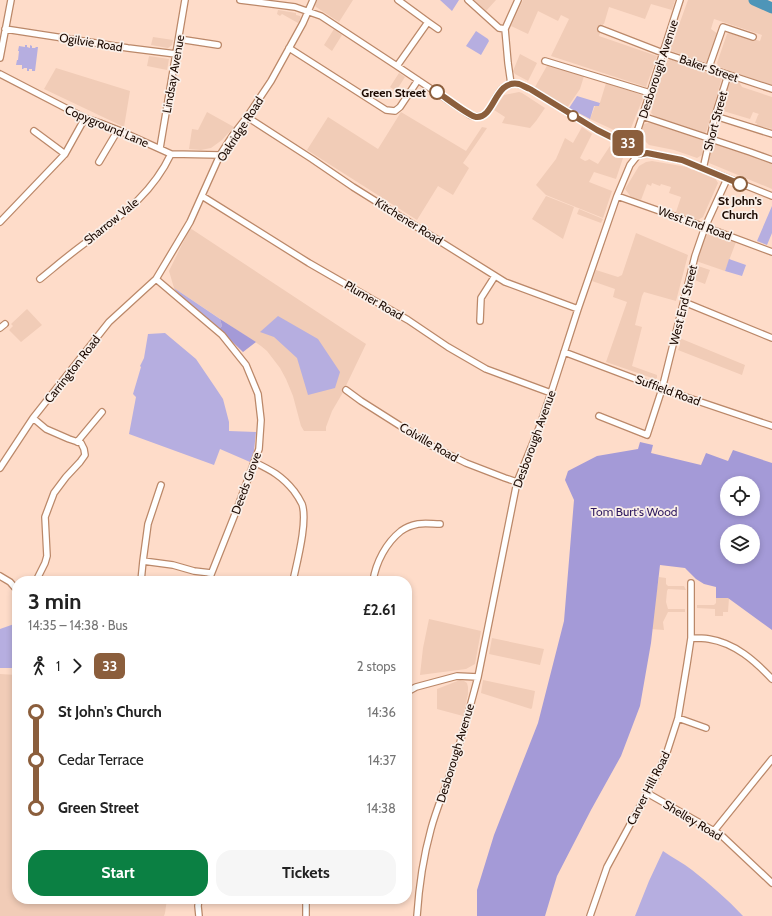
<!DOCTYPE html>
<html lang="en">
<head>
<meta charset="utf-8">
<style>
	body { margin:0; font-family:Cabin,sans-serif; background:#f6f6f6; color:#222; height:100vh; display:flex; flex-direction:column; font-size:15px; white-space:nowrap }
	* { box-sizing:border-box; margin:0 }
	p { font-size:13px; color:#767676 }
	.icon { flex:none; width:22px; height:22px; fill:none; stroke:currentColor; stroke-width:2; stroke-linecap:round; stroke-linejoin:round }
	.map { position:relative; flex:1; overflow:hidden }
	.details { position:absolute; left:12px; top:576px; width:400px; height:328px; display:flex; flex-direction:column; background:#fff; border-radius:16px; box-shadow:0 2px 6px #0003 }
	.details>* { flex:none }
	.badge { padding:0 8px; border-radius:6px; font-size:14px; line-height:26px }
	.tools { position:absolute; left:720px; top:476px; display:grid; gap:8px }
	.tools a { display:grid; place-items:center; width:40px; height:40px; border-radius:50%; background:#fff; box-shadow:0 2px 6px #0003; font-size:20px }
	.map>.badge { position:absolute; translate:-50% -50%; box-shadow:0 0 0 2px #fff }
	.legs { display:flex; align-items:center; gap:6px; height:44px; padding:0 16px; font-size:13px }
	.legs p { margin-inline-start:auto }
	.head { display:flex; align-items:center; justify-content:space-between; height:68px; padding:0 16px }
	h1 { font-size:22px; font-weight:700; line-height:30px }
	.cta { display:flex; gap:8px; margin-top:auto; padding:8px 16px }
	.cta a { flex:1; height:46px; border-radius:16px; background:#0b8043; color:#fff; font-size:16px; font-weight:700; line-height:46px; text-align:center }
	.cta a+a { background:#f6f6f6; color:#222 }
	ul { padding:0 16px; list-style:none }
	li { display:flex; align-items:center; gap:14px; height:48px; font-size:15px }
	li i { display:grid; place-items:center; width:6px; height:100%; margin:0 5px; background:currentColor }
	li i::after { content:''; width:10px; height:10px; margin:-5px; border:3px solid; border-radius:50%; background:#fff }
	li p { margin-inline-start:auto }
	li:first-child i { background:linear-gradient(#0000 50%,currentColor 0) }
	li:last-child i { background:linear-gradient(currentColor 50%,#0000 0) }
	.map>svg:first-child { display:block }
</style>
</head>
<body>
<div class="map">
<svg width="772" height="916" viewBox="0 0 772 916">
	<rect width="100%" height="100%" fill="#fedcc9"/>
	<!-- built -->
	<path fill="#f1ccb7" d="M317 0H353L339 22 316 7 315 5Z
		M474 0H496L486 11Z
		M523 0H675L672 10 651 4 645 19 609 7 604 24H603L599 36 657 56 646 87 551 56 569 19 561 15 558 21 538 11 528 34 511 26Z
		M688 0H749L772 12V85L719 67 717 63 727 34 729 33 739 36 740 35 760 41 762 35 714 19 711 29 718 34 707 63 671 51V47Z
		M278 10 296 13V15L300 16 301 18 298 23 282 14 280 16 277 14Z
		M334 29 342 35 332 51 324 45Z
		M153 37 173 40 172 45 168 48 151 45Z
		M520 54 537 63 528 81 515 74 513 71Z
		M149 56 169 59 167 70 147 66Z
		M670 59 722 78 706 132 703 134 655 117 651 113 655 97 666 62Z
		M548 64 584 76 580 89 567 108 535 87Z
		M56 68 130 91 124 127 44 89Z
		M399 73 405 77 396 91 390 87Z
		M733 78 738 80 742 87 772 97V129L756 125 757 123H755L758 115 759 114 753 112 750 119 720 110 731 80Z
		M606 83 642 95 643 98 631 128 623 131H616L590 119 595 106H599Z
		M519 92 522 93 545 108 536 121 530 128 502 123 505 117 494 110 504 95Z
		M207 112 234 127 222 140 211 148 201 150 189 149 192 129 198 130Z
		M401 112 466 151 482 127 487 128 463 163 469 168 453 195 438 186 417 220 307 150 328 117 378 149Z
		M651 122 704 141 702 155 697 158 674 150 649 145 640 136 644 124Z
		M582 127 592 134 580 158 585 161 588 160 589 159 598 164 610 146 622 153 623 158 616 179 594 172 589 182 612 191 603 218 546 195 536 185 556 159 565 138 573 143Z
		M716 142 772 164V189L709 163 708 161 712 145Z
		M652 161 687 167 692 170 694 168 715 178 718 183 703 217 698 220 676 212 681 197 669 193 671 187 661 184 660 186 652 183 651 186 647 184 641 200 631 197 625 189 639 166 646 162Z
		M546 196 574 207 563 239 532 219Z
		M579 209 603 219 601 223 577 214Z
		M190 228 366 344 342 394 332 411 326 427V431H304L301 426 293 396 286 379 280 368 267 351 261 346 174 288 169 271Z
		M636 233 688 255 676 301 644 292 642 296 635 325 642 327 632 366 657 375V378L655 379 606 362 627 302 613 297 615 289 592 281 596 270 618 277 622 275Z
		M710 234 736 242 725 271 696 261 704 236Z
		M695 265 710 270 705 284 692 279Z
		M27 309 42 325 21 342 9 330 13 326 11 324Z
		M677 337 745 365 742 375 678 350 680 345 675 343Z
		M659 577 666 578V584L668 586H684L686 590 668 589 667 591 666 602 668 609H685V612H668L663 622 664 630 650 629Z
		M716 597 729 598 728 612H723V616H715V609L697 608V605H714L716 603Z
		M429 619 481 631 475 664 466 669 420 675 423 648Z
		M492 638 544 649 540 665 489 654Z
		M0 674 17 675V899H167L165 913 164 916H0Z
		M460 680 464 681 467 683 468 687V694L463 716 437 709V689Z
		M483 680 535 691 532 708 531 709 481 693Z"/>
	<!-- green -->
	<path fill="#b6aee0" d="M440 0H459L452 11Z
		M476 31 488 39 489 41 481 55 466 46Z
		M25 45H27V47L30 48V45L32 46V48H35L36 47H38L35 71H32V69H29V71H27V68H24L23 69H22V65H16L17 60H18L19 51H18L19 46 25 47Z
		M577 96 600 103 599 106H594L590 119 569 108Z
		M772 206V233L767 245 757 241Z
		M729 259 746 265 742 276 725 271Z
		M174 288 220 319 222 326 219 329 185 302Z
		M278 316 318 339 340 372 335 388 308 395 297 358 274 337 260 332Z
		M165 333 196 359 215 387 223 399 229 422V431L256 432 254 451 250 462 220 449 214 465 129 434 136 397 133 394 141 367 140 366 144 358 148 334Z
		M17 623V668H0V629Z
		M663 851C673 858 683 863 692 870 710 884 727 899 743 916H635L649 881Z"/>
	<!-- forest -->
	<path fill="#a49ad7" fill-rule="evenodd" d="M220 319 256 342 243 352 219 329 222 326Z
		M640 442 653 445 651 453 701 465 706 453 728 461 733 450 772 463V630L728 598H716V587L704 584 696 579 685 568 660 565 651 643 640 706 621 756 591 810 557 876 545 916H477V890L494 835 538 723 564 621 574 500 565 480 568 471 597 456 638 449ZM727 483H753V509H727ZM727 531H753V557H727Z"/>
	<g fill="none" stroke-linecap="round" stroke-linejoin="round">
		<!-- river -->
		<path stroke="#4e95b8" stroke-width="11" d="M754 0 772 8"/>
		<!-- minor casing -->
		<g stroke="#bb8869" stroke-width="8">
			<path id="minor" d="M240 0 295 7 321 16 397 66 470 115C474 116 478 118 482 116 495 111 495 81 518 84 522 85 526 88 530 89L597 130 619 141 631 144
				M468 0 499 28 505 29
				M428 22 438 29
				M5 29 128 48 176 54
				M601 29 663 53 772 89
				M179 39 218 45
				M289 48 386 110 395 111 400 107 418 80
				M0 58 11 0
				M545 61 650 93
				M397 66 428 22 398 0
				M709 67 723 27 753 37
				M0 74 85 118 100 123 118 130 171 154 220 155
				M511 84 508 63 505 29 518 0
				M642 116 750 152 772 160
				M715 116 772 134
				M247 117 312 159 353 187 505 282 578 309
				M34 131 65 154
				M631 144 636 135 650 93 680 0
				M631 144 638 155
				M160 148 185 0
				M638 155 647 153 682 160 772 196
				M99 162 118 130
				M703 169 715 116 728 75
				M202 196 309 263 408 320 448 347 486 369 551 393
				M617 196 705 227 772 252
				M0 222 65 154 85 118
				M40 279C56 266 71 253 88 241 122 215 152 194 171 154
				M156 279 222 335 246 365 258 394 261 420 259 449 237 509 210 577 209 581
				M684 302 772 338
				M480 321 481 298 495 276
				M0 328 5 324
				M564 352 662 389 772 426
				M346 390 361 401 432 446 466 463 505 478 517 482
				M599 416 647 435 662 389 695 256 705 227 727 179
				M33 418 46 429 69 439 81 443 84 449 85 455 80 462 66 477 54 493 45 517 47 556 45 563 36 581
				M77 442 102 412
				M254 462C271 470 282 476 294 491 297 495 300 500 302 504 308 521 297 562 293 581
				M0 468 33 418 109 322 156 279 190 222 220 155 233 135 247 117 271 81 303 23 313 0
				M161 485 148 524 143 561 173 565 194 571 211 573
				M0 576 10 582 17 590
				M141 581 143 561
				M373 581C376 562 386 543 401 531 405 528 413 525 418 524 425 523 433 524 440 524
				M691 638C697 638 703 638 709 639 735 643 755 661 772 679
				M407 692 416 687 457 676 478 677
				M678 718 706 728
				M647 793 714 831 721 835 772 883
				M714 831 772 759
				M306 899V916
				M199 916 198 906 199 899
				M417 916C419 886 423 858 431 829 436 810 444 792 450 774 461 743 469 710 478 677L517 482 539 428 551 393 578 309 617 196 630 165 638 155
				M590 916 607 867 657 775 667 752 678 718 687 664 691 638V583"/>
		</g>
		<!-- minor -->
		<use href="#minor" stroke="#fff" stroke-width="5.5"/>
	</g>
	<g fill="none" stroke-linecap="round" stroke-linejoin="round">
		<!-- line-1 casing -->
		<g stroke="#fff" stroke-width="9">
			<path id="line-1" d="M437 92C445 97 469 116 476 117 495 119 494 79 519 84 522 85 527 88 530 89L597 130 619 141 631 144 638 155 647 153 682 160 740 184"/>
		</g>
		<!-- line-1 -->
		<use href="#line-1" stroke="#8b5e3c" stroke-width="6"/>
	</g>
	<!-- markers -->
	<g fill="#fff" stroke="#8b5e3c" stroke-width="2">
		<circle cx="437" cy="92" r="7"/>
		<circle cx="573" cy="116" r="5"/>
		<circle cx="740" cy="184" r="7"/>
	</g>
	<g text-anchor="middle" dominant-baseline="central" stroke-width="3.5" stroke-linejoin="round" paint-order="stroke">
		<!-- street labels -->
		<g font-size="12" fill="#1b0901" stroke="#faefe8">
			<text transform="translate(91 42) rotate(9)">Ogilvie Road</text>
			<text transform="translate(709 68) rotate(19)">Baker Street</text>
			<text transform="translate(658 69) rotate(-72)">Desborough Avenue</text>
			<text transform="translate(173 74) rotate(-80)">Lindsay Avenue</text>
			<text transform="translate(715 121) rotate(-75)">Short Street</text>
			<text transform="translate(107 126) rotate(23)">Copyground Lane</text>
			<text transform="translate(240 129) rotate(-57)">Oakridge Road</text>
			<text transform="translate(111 221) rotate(-39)">Sharrow Vale</text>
			<text transform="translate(409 221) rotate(32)">Kitchener Road</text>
			<text transform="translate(695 223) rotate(20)">West End Road</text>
			<text transform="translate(374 300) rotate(30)">Plumer Road</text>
			<text transform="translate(683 305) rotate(-76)">West End Street</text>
			<text transform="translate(72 369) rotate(-52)">Carrington Road</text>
			<text transform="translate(668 390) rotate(20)">Suffield Road</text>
			<text transform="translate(534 439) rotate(-70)">Desborough Avenue</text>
			<text transform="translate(429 442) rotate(30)">Colville Road</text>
			<text transform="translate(246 483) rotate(-70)">Deeds Grove</text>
			<text transform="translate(455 753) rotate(-73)">Desborough Avenue</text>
			<text transform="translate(648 788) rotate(-63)">Carver Hill Road</text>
			<text transform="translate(693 820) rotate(31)">Shelley Road</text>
		</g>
		<!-- stop labels -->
		<g font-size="12" font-weight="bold" fill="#1b0901" stroke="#faefe8" text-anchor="end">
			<text x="426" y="92">Green Street</text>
			<text x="740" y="200" text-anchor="middle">St John's<tspan x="740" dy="14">Church</tspan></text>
		</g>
		<!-- park labels -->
		<g font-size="12" fill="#2e185f" stroke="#faefe8">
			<text x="634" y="511">Tom Burt's Wood</text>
		</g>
	</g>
</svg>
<div class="tools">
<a><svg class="icon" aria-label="locate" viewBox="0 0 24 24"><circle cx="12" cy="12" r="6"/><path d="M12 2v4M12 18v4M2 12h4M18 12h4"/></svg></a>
<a><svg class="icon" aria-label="layers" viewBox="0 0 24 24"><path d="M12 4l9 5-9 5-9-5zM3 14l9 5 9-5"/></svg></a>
</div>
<b class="badge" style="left:628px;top:143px;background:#8b5e3c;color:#fff">33</b>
<section class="details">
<div class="head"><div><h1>3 min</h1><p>14:35 – 14:38 · Bus</p></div><b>£2.61</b></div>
<div class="legs"><svg class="icon" aria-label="walk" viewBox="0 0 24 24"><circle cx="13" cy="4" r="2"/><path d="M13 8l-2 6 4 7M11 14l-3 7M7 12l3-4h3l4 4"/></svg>1<svg class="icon" aria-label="forward" viewBox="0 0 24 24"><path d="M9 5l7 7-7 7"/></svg><b class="badge" style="background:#8b5e3c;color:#fff">33</b><p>2 stops</p></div>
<ul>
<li><i style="color:#8b5e3c"></i><b>St John's Church</b><p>14:36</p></li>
<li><i style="color:#8b5e3c"></i><span>Cedar Terrace</span><p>14:37</p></li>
<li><i style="color:#8b5e3c"></i><b>Green Street</b><p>14:38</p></li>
</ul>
<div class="cta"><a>Start</a><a>Tickets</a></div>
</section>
</div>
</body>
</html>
